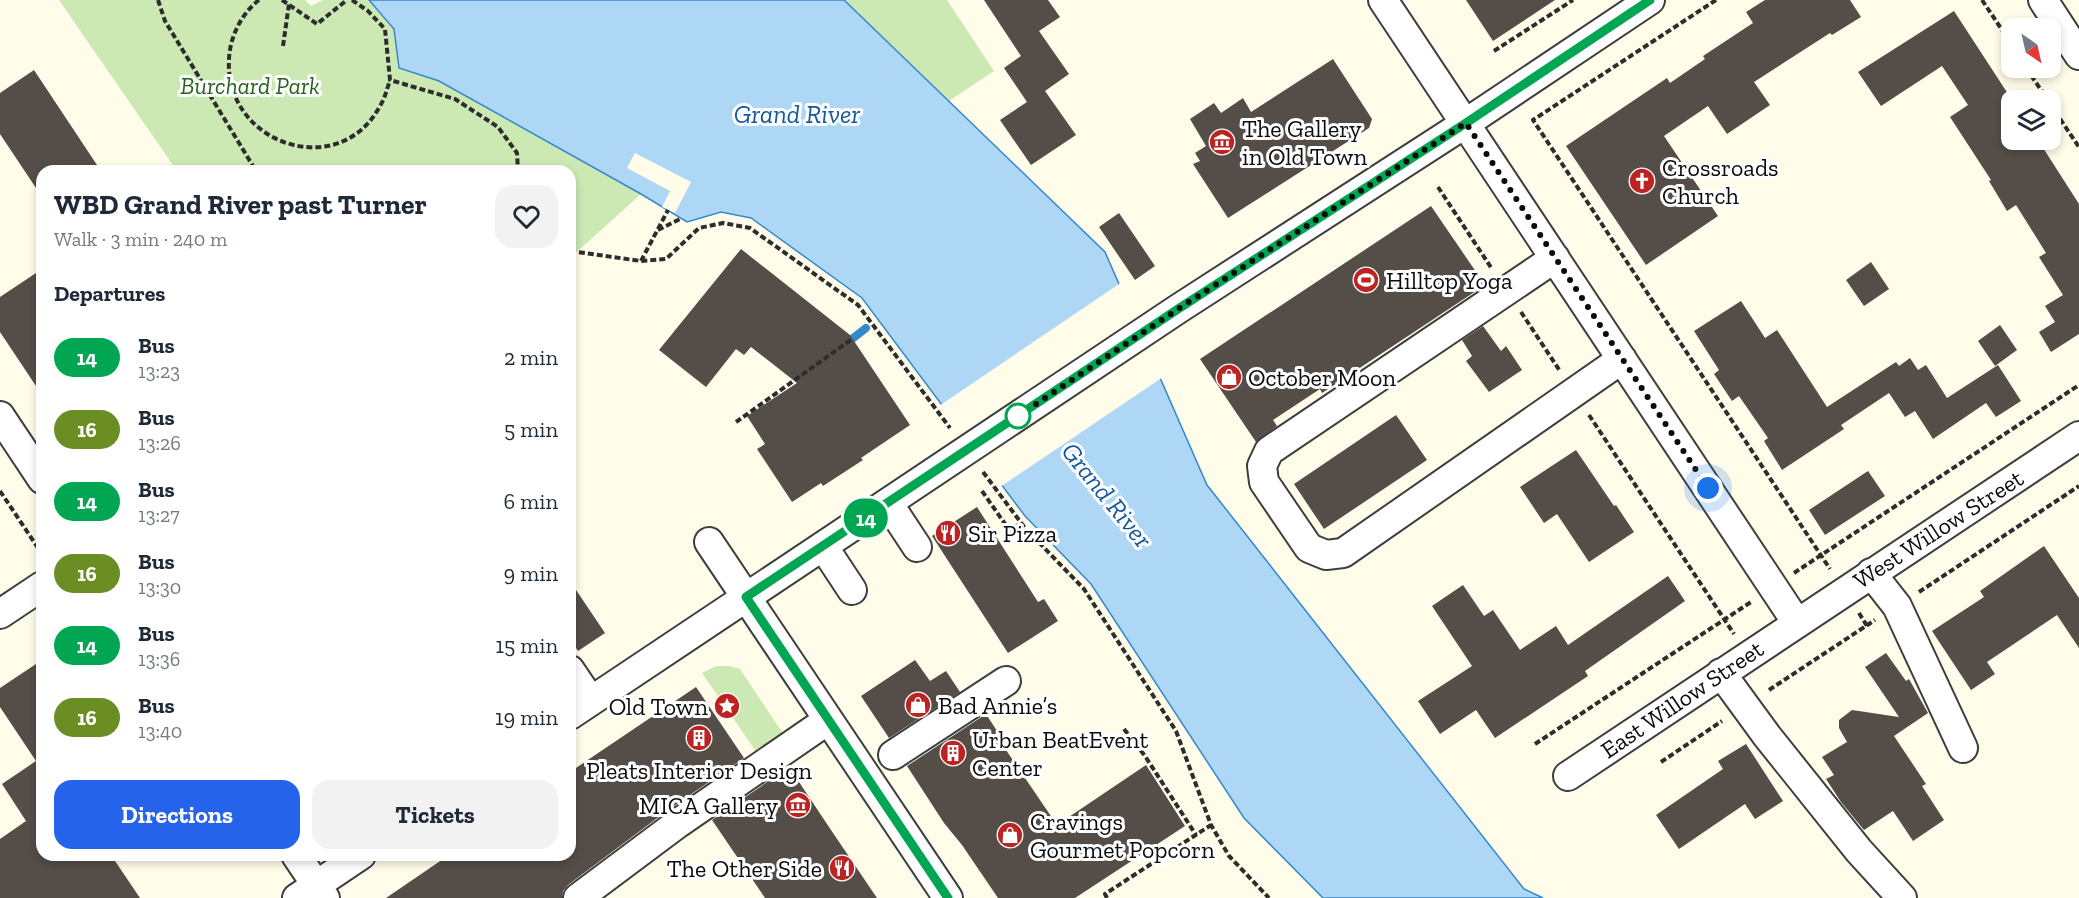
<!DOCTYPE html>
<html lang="en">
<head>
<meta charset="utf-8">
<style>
	body { margin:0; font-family:"Zilla Slab",serif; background:#f2f2f3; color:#1f2937; height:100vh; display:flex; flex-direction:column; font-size:22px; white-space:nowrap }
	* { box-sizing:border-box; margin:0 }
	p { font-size:20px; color:#747a83 }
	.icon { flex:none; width:33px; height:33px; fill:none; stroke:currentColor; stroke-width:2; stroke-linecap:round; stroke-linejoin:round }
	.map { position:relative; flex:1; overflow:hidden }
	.sheet { position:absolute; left:36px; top:165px; width:540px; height:696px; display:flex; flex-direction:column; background:#fff; border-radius:18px; box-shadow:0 3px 9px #0003 }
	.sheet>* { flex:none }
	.badge { padding:0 12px; border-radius:20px; font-size:21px; line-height:39px }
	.needle { width:39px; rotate:146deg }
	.fabs { position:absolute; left:2001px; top:18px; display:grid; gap:12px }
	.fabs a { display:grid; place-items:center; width:60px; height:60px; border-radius:12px; background:#fff; box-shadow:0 3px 9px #0003; font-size:30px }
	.you { position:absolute; width:30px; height:30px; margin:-15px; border:4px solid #fff; border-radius:50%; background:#1a73e8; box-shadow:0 0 0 9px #1a73e833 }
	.map>.badge { position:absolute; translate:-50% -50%; box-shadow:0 0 0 3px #fff }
	h2 { padding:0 18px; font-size:22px; line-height:54px }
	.round { display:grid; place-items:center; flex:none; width:63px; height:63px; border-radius:18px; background:#f2f2f3 }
	.headline { display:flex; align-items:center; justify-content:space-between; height:102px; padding:0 18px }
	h1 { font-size:28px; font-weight:700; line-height:45px }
	.button { display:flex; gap:12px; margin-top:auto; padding:12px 18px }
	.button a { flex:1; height:69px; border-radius:18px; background:#2563eb; color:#fff; font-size:24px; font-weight:700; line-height:69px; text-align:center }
	.button a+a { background:#f2f2f3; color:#1f2937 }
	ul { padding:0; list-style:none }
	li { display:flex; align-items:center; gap:18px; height:72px; padding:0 18px }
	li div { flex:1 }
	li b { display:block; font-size:22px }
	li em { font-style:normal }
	li .badge { min-width:66px; font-weight:700; text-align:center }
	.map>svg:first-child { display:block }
</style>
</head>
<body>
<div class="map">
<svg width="2079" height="898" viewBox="0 0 2079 898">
	<rect width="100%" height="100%" fill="#fffce9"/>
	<!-- green -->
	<path fill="#cce9b4" d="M59 0H305L311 6 323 0H369L394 29 399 68 439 81 641 194 570 258V171H177Z
		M844 0H947L994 71 949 101Z
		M716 666H729L740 669 784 735 757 753 702 673Z"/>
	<!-- water -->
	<path fill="#aed7f6" stroke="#3488ce" stroke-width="1.5" d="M369 0H844L1105 252 1207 485 1524 889 1543 898H1323L1244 818 1091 584 1025 516 862 298 751 218 721 212 687 222 641 194 439 81 399 68 394 29Z"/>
	<!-- pier -->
	<path fill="#fffce9" d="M635 153 691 182 675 213 662 207 670 191 627 168Z
		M1122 282 1163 377 1000 487 939 406Z"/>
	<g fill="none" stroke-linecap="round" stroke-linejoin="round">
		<!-- stream -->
		<path stroke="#3488ce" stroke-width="8" d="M852 339 866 328"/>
	</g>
	<!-- building -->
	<path fill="#544d48" d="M984 0H1048L1060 17 1039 31 1069 74 1045 91 1076 135 1031 165 1000 120 1027 102 1004 68 1021 56Z
		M1466 0H1555L1493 41Z
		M1765 0H1850L1861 17 1832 35 1830 33 1754 82 1770 105 1727 134 1708 106 1664 136 1718 216 1646 265 1566 146 1667 78 1670 83 1705 59 1703 56 1753 23 1746 12Z
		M1954 11 2012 100V140H2038L2079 204V334L2051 352 2039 332 2055 322 2045 306 2063 295 2039 257 2046 253 2016 205 2007 211 1989 181 1991 180 1950 117 1968 105 1942 66 1881 106 1858 72Z
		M1333 59 1372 119 1369 128 1228 218 1193 164 1200 161 1195 153 1206 146 1190 119 1214 103 1221 113 1243 98 1251 112Z
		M34 70 101 171H42V197L0 134V93Z
		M1431 206 1485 285 1322 393 1320 389 1273 420 1277 426 1256 442 1200 359Z
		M1119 213 1155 266 1135 280 1099 227Z
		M741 249 850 335 910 425 861 458 863 460 823 486 821 483 792 502 757 449 765 444 747 416 797 383 751 347 744 355 736 349 706 387 659 350Z
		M1871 262 1889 289 1864 306 1846 280Z
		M42 269V395L0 332V297Z
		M1741 301 1765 338 1777 330 1827 407 1896 362 1899 366 1910 358 1918 370 1926 365 1947 398 1998 365 2021 401 1996 417 1986 403 1933 439 1915 411 1905 417 1889 393 1841 425 1844 429 1782 470 1764 441 1768 438 1739 396 1732 401 1714 374 1719 370 1694 331Z
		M2000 325 2017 350 1995 366 1978 341Z
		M1483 326 1501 351 1506 346 1522 370 1489 392 1466 361 1472 356 1462 340Z
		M1396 415 1427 460 1324 529 1294 484Z
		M1576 450 1614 506 1616 505 1634 532 1589 562 1557 514 1544 523 1520 487Z
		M1868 471 1885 496 1825 535 1809 510Z
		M977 507 1038 602 1044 599 1058 621 1008 653 932 536Z
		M2044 546 2079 598V648L2057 615 1987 662 1995 674 1971 690 1932 631 1984 597 1980 591Z
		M1668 576 1685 601 1585 671 1588 676 1495 738 1476 710 1440 734 1418 701 1472 666 1432 606 1463 585 1484 616 1493 610 1520 650 1556 626 1568 645Z
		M570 581 605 633 578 651 570 639Z
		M1886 653 1906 681 1909 679 1928 713 1894 736 1926 784 1922 786 1944 820 1913 841 1893 811 1864 830 1841 802 1826 779 1834 775 1822 757 1847 742 1839 728V720L1852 710 1899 717 1865 667Z
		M42 660V855H111L140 898H0V839L26 821 2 784 36 761 0 707V688Z
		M915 660 930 681 946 671 960 692 889 738 861 696Z
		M696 687 744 758 668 810 568 885 563 891 562 898H386L449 855H570V772Z
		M986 714 1008 748 1006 750 1057 825 1146 765 1185 826 1075 898H998L962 845 944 823 907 766Z
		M1746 744 1783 801 1755 819 1745 804 1679 849 1656 815 1723 769 1718 761Z
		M789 767 831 830 877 898H765L712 820Z"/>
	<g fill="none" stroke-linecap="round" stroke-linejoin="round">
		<!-- minor casing -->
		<g stroke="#3e3e3e" stroke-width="32">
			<path id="minor" d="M1383 0 1797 623
				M2043 0 2079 55
				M1555 258 1269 451 1262 466 1264 482 1309 548 1326 555 1343 553 1622 359
				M0 416 42 479
				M888 503 917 547
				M709 542 948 898
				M823 546 852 590
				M1871 573 1897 606 1963 748
				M0 614 42 586
				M570 670 591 701
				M1721 673 1767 736 1859 851 1902 898
				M570 715 1178 309 1466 123 1650 0
				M893 755 1006 681
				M1568 776 2079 436
				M296 855 325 898
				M297 898 361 855
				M578 898 677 824 828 720"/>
		</g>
		<!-- path -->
		<path stroke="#2d2d2d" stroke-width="4" stroke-dasharray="6 3" stroke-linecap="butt" d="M158 0 165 21 256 171
			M259 0C241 14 230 37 229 59 224 144 339 183 380 106 385 98 387 89 390 80
			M282 0 317 24 347 0
			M352 0 368 11 385 29 390 80 455 99 498 127 517 153 518 171
			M1716 0 1533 120 1830 569
			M1982 0 2012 45
			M283 46 289 4
			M1494 51 1573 0
			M2026 68 2048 100
			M2050 104 2079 147
			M1438 187 1492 269
			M658 230 682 218
			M570 251 641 261 666 259 699 228 723 223 750 228 858 305 950 428
			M641 261 668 210
			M1521 312 1560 371
			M1589 415 1734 634
			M736 422 852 339
			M983 472 1025 528 1084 589 1176 731 1211 825 1229 856 1269 898
			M0 491 42 554
			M982 491 1010 531 1021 523
			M1794 573 2079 385
			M1919 592 2079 486
			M1859 613 1867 626
			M1769 690 1875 620
			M1124 729 1145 756 1196 835
			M1535 744 1751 602
			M1661 762 1722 721
			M1107 898 1105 894 1211 825"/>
		<!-- minor -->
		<use href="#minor" stroke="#fff" stroke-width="28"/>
	</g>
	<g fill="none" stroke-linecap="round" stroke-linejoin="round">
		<!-- line casing -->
		<g stroke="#fff" stroke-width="14">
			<path id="line" d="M948 898 746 597 1178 309 1466 123 1650 0"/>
		</g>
		<!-- line -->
		<use href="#line" stroke="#00a651" stroke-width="9"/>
		<!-- walk -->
		<path stroke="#0b0b0b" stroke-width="6" stroke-dasharray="0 10.8" d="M1018 416 1178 309 1466 123 1708 488"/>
	</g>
	<!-- icons -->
	<defs>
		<g id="museum-disc" transform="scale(1.35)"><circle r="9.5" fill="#bb2423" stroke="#fff"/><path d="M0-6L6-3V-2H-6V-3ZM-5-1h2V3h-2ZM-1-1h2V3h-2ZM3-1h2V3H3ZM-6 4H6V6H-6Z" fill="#fff"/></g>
		<g id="church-disc" transform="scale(1.35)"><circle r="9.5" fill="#bb2423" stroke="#fff"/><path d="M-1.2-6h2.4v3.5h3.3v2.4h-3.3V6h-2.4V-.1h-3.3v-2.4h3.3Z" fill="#fff"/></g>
		<g id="stadium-disc" transform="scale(1.35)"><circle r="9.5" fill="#bb2423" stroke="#fff"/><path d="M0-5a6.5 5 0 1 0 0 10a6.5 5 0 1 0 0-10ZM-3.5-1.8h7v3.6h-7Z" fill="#fff"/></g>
		<g id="shop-disc" transform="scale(1.35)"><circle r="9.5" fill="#bb2423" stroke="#fff"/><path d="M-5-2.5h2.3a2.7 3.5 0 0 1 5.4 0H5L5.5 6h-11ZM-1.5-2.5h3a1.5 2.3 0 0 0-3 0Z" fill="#fff"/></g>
		<g id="restaurant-disc" transform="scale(1.35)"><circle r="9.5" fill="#bb2423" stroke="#fff"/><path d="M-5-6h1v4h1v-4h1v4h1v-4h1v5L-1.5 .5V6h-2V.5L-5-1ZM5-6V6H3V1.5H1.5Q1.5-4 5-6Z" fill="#fff"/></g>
		<g id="sight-disc" transform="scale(1.35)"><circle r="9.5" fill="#bb2423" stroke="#fff"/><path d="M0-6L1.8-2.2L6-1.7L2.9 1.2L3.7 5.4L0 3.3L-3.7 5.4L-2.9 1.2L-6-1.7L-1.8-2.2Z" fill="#fff"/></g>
		<g id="building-disc" transform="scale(1.35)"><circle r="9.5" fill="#bb2423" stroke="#fff"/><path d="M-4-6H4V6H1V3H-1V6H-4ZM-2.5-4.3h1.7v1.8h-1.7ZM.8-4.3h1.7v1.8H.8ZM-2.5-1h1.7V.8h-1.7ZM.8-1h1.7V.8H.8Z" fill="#fff"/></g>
	</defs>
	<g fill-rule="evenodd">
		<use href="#museum-disc" x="1222" y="142"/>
		<use href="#church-disc" x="1642" y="181"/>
		<use href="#stadium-disc" x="1366" y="280"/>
		<use href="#shop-disc" x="1229" y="377"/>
		<use href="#restaurant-disc" x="948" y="533"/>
		<use href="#shop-disc" x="918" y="705"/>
		<use href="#sight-disc" x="727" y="706"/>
		<use href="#building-disc" x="699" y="738"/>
		<use href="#building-disc" x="953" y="753"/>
		<use href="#museum-disc" x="798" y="805"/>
		<use href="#shop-disc" x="1010" y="835"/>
		<use href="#restaurant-disc" x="842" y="868"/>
	</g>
	<!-- markers -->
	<circle fill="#fff" stroke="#00a651" stroke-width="3" cx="1018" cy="416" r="12"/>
	<g text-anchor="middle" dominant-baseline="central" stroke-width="6" stroke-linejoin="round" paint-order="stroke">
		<!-- park labels -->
		<g font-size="24" font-style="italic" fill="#26631c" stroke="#fff">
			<text x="250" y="85">Burchard Park</text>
		</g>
		<!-- poi labels -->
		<g font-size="24" fill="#0b0b0b" stroke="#fff" text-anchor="start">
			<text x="1242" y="128">The Gallery<tspan x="1242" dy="28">in Old Town</tspan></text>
			<text x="1662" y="167">Crossroads<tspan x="1662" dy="28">Church</tspan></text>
			<text x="1386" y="280">Hilltop Yoga</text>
			<text x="1248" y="377">October Moon</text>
			<text x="968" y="533">Sir Pizza</text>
			<text x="938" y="705">Bad Annie’s</text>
			<text x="708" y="706" text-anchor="end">Old Town</text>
			<text x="972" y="739">Urban BeatEvent<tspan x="972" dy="28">Center</tspan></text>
			<text x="699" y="770" text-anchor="middle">Pleats Interior Design</text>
			<text x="778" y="805" text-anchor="end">MICA Gallery</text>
			<text x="1030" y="821">Cravings<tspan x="1030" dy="28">Gourmet Popcorn</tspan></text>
			<text x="822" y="868" text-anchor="end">The Other Side</text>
		</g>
		<!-- street labels -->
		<g font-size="24" fill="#0b0b0b" stroke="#fff">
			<text transform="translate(1938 529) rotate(-33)">West Willow Street</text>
			<text transform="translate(1682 699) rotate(-34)">East Willow Street</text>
		</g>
		<!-- water labels -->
		<g font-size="26" font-style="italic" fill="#14599d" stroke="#fff">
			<text x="797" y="114">Grand River</text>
			<text transform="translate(1107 495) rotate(51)">Grand River</text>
		</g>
	</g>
</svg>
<div class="fabs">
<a><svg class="needle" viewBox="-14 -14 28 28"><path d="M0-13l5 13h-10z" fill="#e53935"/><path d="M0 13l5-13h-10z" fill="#747a83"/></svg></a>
<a><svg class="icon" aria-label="layers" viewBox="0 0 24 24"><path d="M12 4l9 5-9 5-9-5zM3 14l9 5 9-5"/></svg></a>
</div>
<div class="you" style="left:1708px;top:488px"></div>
<b class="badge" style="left:866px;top:518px;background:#00a651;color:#fff">14</b>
<section class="sheet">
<div class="headline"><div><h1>WBD Grand River past Turner</h1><p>Walk · 3 min · 240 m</p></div><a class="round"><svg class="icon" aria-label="heart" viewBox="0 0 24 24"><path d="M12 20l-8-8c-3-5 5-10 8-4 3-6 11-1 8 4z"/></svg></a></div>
<h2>Departures</h2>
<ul>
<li><span class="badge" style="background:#00a651;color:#fff">14</span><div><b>Bus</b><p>13:23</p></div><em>2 min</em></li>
<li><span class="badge" style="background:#6b8e23;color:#fff">16</span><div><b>Bus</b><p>13:26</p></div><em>5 min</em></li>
<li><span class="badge" style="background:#00a651;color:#fff">14</span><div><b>Bus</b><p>13:27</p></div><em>6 min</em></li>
<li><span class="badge" style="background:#6b8e23;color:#fff">16</span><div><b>Bus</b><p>13:30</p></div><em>9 min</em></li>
<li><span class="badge" style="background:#00a651;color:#fff">14</span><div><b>Bus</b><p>13:36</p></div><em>15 min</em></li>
<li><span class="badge" style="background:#6b8e23;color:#fff">16</span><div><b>Bus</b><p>13:40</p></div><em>19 min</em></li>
</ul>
<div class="button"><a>Directions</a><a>Tickets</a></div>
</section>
</div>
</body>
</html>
